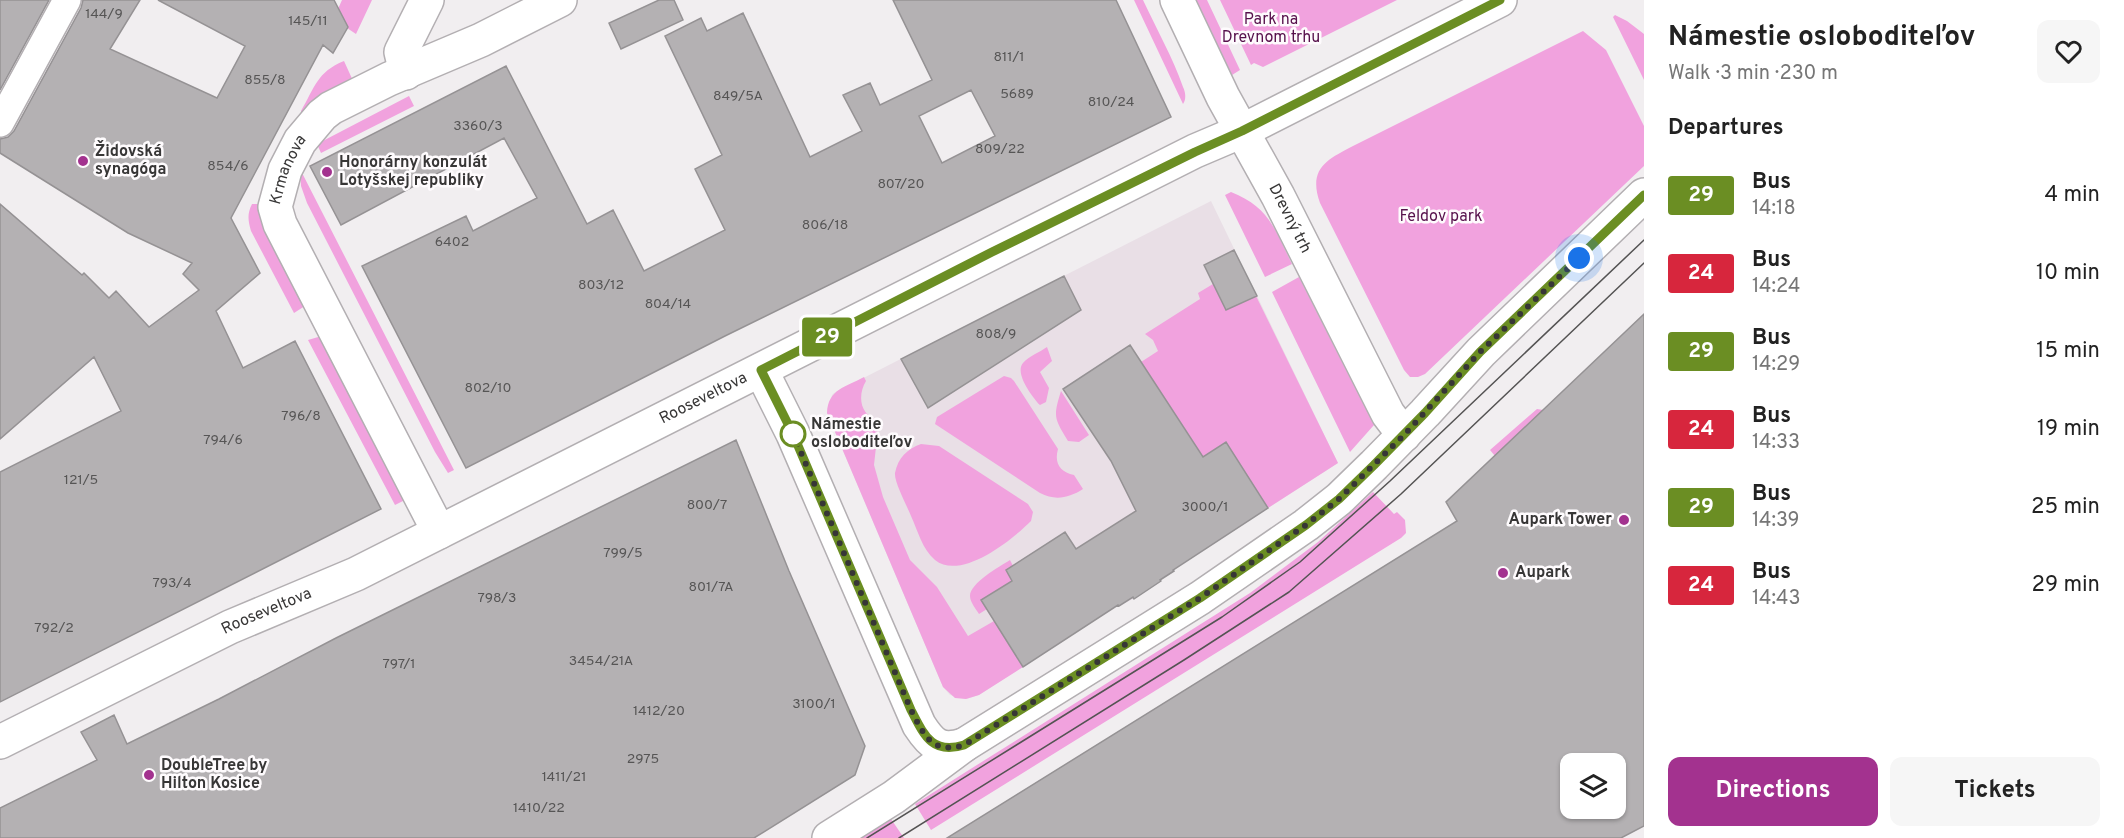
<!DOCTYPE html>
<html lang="en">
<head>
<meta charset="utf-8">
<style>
	body { margin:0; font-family:Overpass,sans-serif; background:#f6f6f6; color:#222; height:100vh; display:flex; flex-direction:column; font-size:22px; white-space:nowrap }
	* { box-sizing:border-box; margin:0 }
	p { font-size:20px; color:#767676 }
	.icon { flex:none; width:33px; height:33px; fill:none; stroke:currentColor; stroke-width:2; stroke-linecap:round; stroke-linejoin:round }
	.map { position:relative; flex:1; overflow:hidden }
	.panel { display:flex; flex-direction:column; background:#fff; width:480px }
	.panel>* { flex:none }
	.badge { padding:0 12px; border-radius:4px; font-size:21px; line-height:39px }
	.controls { position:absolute; left:1560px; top:753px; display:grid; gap:12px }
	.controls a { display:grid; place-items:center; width:66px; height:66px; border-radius:12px; background:#fff; box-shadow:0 2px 4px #0004; font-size:30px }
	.you { position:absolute; width:30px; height:30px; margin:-15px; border:4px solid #fff; border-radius:50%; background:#1a73e8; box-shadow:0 0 0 9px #1a73e833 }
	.map>.badge { position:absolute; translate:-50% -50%; box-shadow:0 0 0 3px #fff }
	h2 { padding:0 24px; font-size:22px; line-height:54px }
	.round { display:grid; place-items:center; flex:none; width:63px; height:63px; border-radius:12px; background:#f6f6f6 }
	.headline { display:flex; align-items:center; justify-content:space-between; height:102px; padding:0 24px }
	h1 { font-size:28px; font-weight:700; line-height:45px }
	.cta { display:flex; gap:12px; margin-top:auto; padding:12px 24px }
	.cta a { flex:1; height:69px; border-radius:12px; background:#a3328f; color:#fff; font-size:24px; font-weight:700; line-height:69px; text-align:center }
	.cta a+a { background:#f6f6f6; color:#222 }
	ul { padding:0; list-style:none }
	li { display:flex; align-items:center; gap:18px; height:78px; padding:0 24px }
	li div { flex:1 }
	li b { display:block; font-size:22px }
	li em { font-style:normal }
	li .badge { min-width:66px; font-weight:700; text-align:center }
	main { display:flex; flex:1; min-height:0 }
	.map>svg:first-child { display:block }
</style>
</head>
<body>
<main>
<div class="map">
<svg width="1644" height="838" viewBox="0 0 1644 838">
	<rect width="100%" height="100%" fill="#f1eef0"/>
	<!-- built -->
	<path fill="#e9dfe6" d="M1211 201 1338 463 1173 569 1174 571 1161 579 1159 577 1161 581 1156 585 1153 580 1139 596 1119 606 1118 605 979 695 966 699 950 695 943 687 827 413 832 395 834 393Z"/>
	<!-- green -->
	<path fill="#f1a2de" d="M342 0H372L356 34 347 28 338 9Z
		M1134 0H1143C1156 28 1173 58 1183 87 1186 93 1186 100 1183 104Z
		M1196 0H1207L1240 70 1232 75Z
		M1220 0H1397L1263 67 1254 63 1251 65Z
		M1615 15 1627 21 1644 34V80L1613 17Z
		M1583 31 1606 50 1644 126V166L1425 374 1418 377H1410L1404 370 1320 203C1308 169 1326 160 1353 146Z
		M344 61 354 83 301 116V111C315 87 317 72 344 61Z
		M409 96 414 106 321 153 317 144Z
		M300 169 454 470 448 473 435 452 307 203 301 186Z
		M1231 192C1269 207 1275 229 1292 264L1265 277 1225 195Z
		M252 204H262L308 304 294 313 251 231C248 220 247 214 252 204Z
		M1299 277 1374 425 1350 452 1272 292Z
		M1213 284 1226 310 1256 296 1338 463 1268 508 1226 442 1199 459 1197 447 1141 362 1158 351 1153 340 1145 334 1200 299 1198 293Z
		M325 335 407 499 395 505 308 340Z
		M1047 347 1052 361 1040 372 1049 388 1046 402 1040 405C1033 398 1014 373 1023 363 1029 356 1040 352 1047 347Z
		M1004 376 1011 378 1014 381 1058 449C1054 463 1060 472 1074 475L1083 489C1069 498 1055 501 1040 493L935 424 937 417Z
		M864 377 866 381C857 396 860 416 879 420L874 465 883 497 910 560 937 587 968 636 994 621 1023 667 979 695 966 699 955 698 943 687 827 413C828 389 846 387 864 377Z
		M1061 391 1089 435 1079 442 1068 441C1054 418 1053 417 1061 391Z
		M1537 409 1543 410 1495 456 1490 450Z
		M921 444 939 446 1028 504 1033 512 1031 521C1012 540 961 581 935 560 922 549 918 531 911 516 907 506 894 482 895 473 898 458 907 449 921 444Z
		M1373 492 1394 514 1397 512 1405 520 1406 533 1401 538 931 830 915 804 1250 593 1318 542Z
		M1010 560 1013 566 1006 570 1012 581 981 600 987 609 979 614C976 609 970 602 970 596 970 583 999 567 1010 560Z
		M891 819 904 838H860Z"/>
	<!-- building -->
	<path fill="#b4b1b3" stroke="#959294" stroke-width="1.5" fill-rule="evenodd" d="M0 0H49L0 90Z
		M83 0H140L110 49 217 98 245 46 158 0H334L348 27 333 53 323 45 231 218 260 273 216 311 243 368 295 341 381 509 0 702V472L121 411 94 357 0 439V204L82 275 84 273 109 298 116 291 149 327 199 290 183 274 192 263 128 233 0 153V139L8 137 14 131 81 8Z
		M659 0H674L683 20 621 49 609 23Z
		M893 0H1116L1171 117 725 336 466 468 362 266 466 216 473 231 537 198 504 138 341 225 310 166 506 66 587 224 613 210 644 271 725 230 695 169 722 155 665 36 701 18 707 31 743 13 810 157 862 131 843 95 870 83 880 105 932 80ZM971 90 995 136 942 163 919 116Z
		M1234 250 1257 296 1226 310 1204 265Z
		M1064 276 1081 310 928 408 901 359Z
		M1644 314V826L1621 838H947L1457 521 1446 502ZM1570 764H1616V808H1570Z
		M1130 345 1203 457 1226 442 1268 508 1173 570 1174 571 1160 580 1161 581 1134 599 1133 597 1119 606 1118 605 1023 667 981 600 1012 581 1006 570 1065 532 1076 549 1136 511 1111 461 1063 389Z
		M736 440 789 571 865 746 855 775 754 838H0V808L97 760 81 732 114 715 127 744 219 699 336 638Z"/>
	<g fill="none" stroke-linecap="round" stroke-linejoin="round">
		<!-- pedestrian casing -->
		<g stroke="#b3afb2" stroke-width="30">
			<path id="pedestrian" d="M0 123 67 0"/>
		</g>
		<!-- minor casing -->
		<g stroke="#b3afb2" stroke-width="36">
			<g id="minor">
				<path id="s1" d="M1177 0 1223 97 1278 196 1388 414 1404 435"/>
				<path d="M406 73 401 52 427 0"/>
				<path d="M761 370 793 434 919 725C932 745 940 752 964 745"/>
				<path id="s2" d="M439 532 280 224 275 207 285 170 300 141 322 115 331 108 389 79 481 40 560 0"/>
				<path id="s3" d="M0 742 230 627 356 574 974 262 1195 151 1242 131 1500 0"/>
				<path d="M829 838 894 797 964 745 1200 598 1306 525 1339 499 1374 465 1425 413 1481 352 1644 195"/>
			</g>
		</g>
		<!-- pedestrian -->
		<use href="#pedestrian" stroke="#fff" stroke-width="27"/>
		<!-- minor -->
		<use href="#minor" stroke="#fff" stroke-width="33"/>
		<!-- tram -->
		<path stroke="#545353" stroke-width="1.5" d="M867 838 1222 617 1300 562 1390 481 1644 240
			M899 838 1184 660 1289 592 1401 494 1644 263"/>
	</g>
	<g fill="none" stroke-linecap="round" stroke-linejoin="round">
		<!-- line casing -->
		<g stroke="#fff" stroke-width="14">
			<path id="line" d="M1500 0 1242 131 1195 152 992 252 761 370 793 434 911 710C924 735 932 755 964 745L1200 598 1306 525 1339 499 1374 465 1425 413 1480 352 1644 195"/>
		</g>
		<!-- line -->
		<use href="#line" stroke="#6b8e23" stroke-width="9"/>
		<!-- walk -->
		<path stroke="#373636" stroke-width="6" stroke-dasharray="0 10.8" d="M793 434 911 710C924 735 932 755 964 745L1200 598 1306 525 1339 499 1404 435 1480 352 1579 258"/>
	</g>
	<!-- markers -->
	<g fill="#a3328f" stroke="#fefbfd" stroke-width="2">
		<circle cx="83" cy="161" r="6"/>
		<circle cx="327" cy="172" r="6"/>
		<circle cx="1624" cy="520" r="6"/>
		<circle cx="1503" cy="573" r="6"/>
		<circle cx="149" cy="775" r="6"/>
	</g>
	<circle fill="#fff" stroke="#6b8e23" stroke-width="3" cx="793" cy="434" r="12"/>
	<g text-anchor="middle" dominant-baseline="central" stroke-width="5" stroke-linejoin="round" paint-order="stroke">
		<!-- number labels -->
		<g font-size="14" fill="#565555">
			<text x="104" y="14">144/9</text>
			<text x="308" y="21">145/11</text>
			<text x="1009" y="57">811/1</text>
			<text x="265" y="80">855/8</text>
			<text x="1017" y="94">5689</text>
			<text x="738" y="96">849/5A</text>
			<text x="1111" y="102">810/24</text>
			<text x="478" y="126">3360/3</text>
			<text x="1000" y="149">809/22</text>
			<text x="228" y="166">854/6</text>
			<text x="901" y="184">807/20</text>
			<text x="825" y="225">806/18</text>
			<text x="452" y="242">6402</text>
			<text x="601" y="285">803/12</text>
			<text x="668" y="304">804/14</text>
			<text x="996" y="334">808/9</text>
			<text x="488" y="388">802/10</text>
			<text x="301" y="416">796/8</text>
			<text x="223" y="440">794/6</text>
			<text x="81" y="480">121/5</text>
			<text x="707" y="505">800/7</text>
			<text x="1205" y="507">3000/1</text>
			<text x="623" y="553">799/5</text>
			<text x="172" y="583">793/4</text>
			<text x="711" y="587">801/7A</text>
			<text x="497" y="598">798/3</text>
			<text x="54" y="628">792/2</text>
			<text x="601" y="661">3454/21A</text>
			<text x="399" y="664">797/1</text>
			<text x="814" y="704">3100/1</text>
			<text x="659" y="711">1412/20</text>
			<text x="643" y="759">2975</text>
			<text x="564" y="777">1411/21</text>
			<text x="539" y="808">1410/22</text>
		</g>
		<!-- park labels -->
		<g font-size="16" fill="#57114c" stroke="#fefbfd">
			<text x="1271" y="20">Park na<tspan x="1271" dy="18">Drevnom trhu</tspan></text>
			<text x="1441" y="217">Feldov park</text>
		</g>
		<!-- poi labels -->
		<g font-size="16" font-weight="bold" fill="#373636" stroke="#fefbfd" text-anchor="start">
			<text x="95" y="152">Židovská<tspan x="95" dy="18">synagóga</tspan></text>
			<text x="339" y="163">Honorárny konzulát<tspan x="339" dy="18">Lotyšskej republiky</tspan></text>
			<text x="1612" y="520" text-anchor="end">Aupark Tower</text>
			<text x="1515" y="573">Aupark</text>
			<text x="161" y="766">DoubleTree by<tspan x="161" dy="18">Hilton Kosice</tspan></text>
		</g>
		<!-- street labels -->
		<g font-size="16" fill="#373636" stroke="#fefbfd">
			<text stroke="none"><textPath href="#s2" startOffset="404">Krmanova</textPath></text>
			<text stroke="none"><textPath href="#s1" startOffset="246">Drevný trh</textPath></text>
			<text stroke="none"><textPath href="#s3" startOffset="783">Rooseveltova</textPath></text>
			<text stroke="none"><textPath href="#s3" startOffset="297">Rooseveltova</textPath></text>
		</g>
		<!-- stop labels -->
		<g font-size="16" font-weight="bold" fill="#373636" stroke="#fefbfd" text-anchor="start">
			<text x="811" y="425">Námestie<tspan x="811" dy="18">osloboditeľov</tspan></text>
		</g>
	</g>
</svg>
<div class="controls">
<a><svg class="icon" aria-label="layers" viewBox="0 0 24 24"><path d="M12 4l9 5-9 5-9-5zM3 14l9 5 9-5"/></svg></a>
</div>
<div class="you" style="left:1579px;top:258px"></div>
<b class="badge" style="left:827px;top:337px;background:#6b8e23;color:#fff">29</b>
</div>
<section class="panel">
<div class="headline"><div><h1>Námestie osloboditeľov</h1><p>Walk · 3 min · 230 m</p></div><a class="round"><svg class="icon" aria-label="heart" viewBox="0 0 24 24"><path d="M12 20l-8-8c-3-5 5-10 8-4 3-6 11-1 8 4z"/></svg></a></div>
<h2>Departures</h2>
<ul>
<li><span class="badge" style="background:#6b8e23;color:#fff">29</span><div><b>Bus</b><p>14:18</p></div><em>4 min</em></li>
<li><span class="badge" style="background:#d7263d;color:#fff">24</span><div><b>Bus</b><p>14:24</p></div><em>10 min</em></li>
<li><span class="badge" style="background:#6b8e23;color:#fff">29</span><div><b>Bus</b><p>14:29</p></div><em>15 min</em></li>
<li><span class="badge" style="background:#d7263d;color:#fff">24</span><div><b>Bus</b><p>14:33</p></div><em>19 min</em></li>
<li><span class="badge" style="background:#6b8e23;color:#fff">29</span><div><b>Bus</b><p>14:39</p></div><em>25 min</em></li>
<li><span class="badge" style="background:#d7263d;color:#fff">24</span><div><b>Bus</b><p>14:43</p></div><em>29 min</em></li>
</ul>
<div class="cta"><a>Directions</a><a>Tickets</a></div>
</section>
</main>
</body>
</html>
